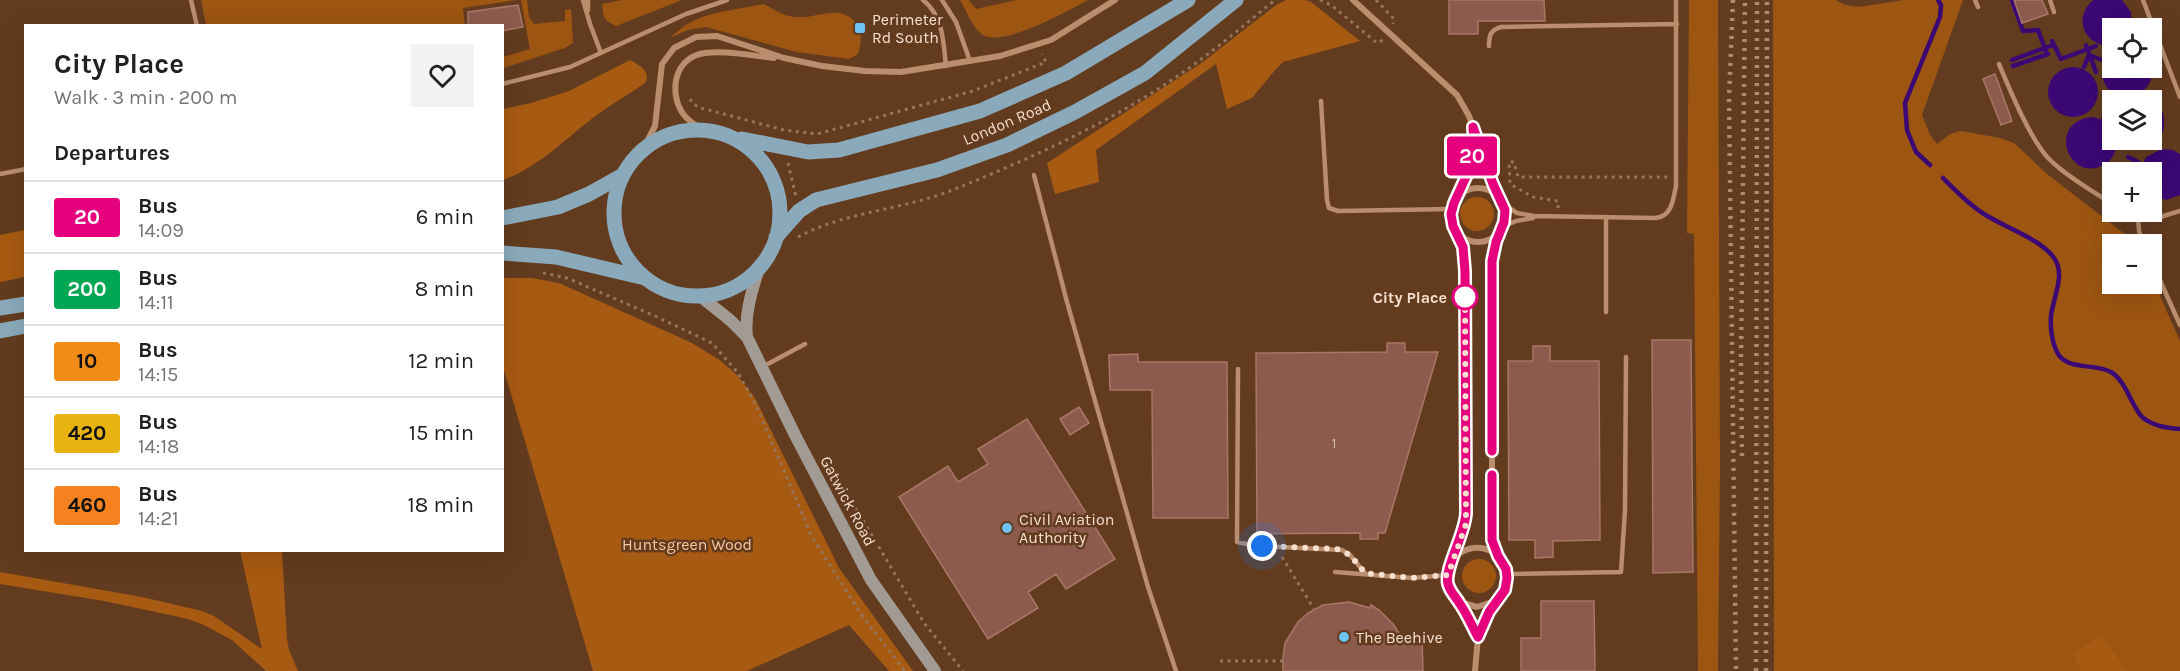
<!DOCTYPE html>
<html lang="en">
<head>
<meta charset="utf-8">
<style>
	body { margin:0; font-family:Karla,sans-serif; background:#f2f2f2; color:#202124; height:100vh; display:flex; flex-direction:column; font-size:22px; white-space:nowrap }
	* { box-sizing:border-box; margin:0 }
	p { font-size:20px; color:#757577 }
	.icon { flex:none; width:33px; height:33px; fill:none; stroke:currentColor; stroke-width:2; stroke-linecap:round; stroke-linejoin:round }
	.map { position:relative; flex:1; overflow:hidden }
	.panel { position:absolute; left:24px; top:24px; width:480px; height:528px; display:flex; flex-direction:column; background:#fff; border-radius:0px; box-shadow:0 6px 24px #0002 }
	.panel>* { flex:none }
	.badge { padding:0 12px; border-radius:4px; font-size:21px; line-height:39px }
	.fabs { position:absolute; left:2102px; top:18px; display:grid; gap:12px }
	.fabs a { display:grid; place-items:center; width:60px; height:60px; border-radius:0px; background:#fff; box-shadow:0 6px 24px #0002; font-size:30px }
	.you { position:absolute; width:30px; height:30px; margin:-15px; border:4px solid #fff; border-radius:50%; background:#1a73e8; box-shadow:0 0 0 9px #1a73e833 }
	.map>.badge { position:absolute; translate:-50% -50%; box-shadow:0 0 0 3px #fff }
	h2 { padding:0 30px; font-size:22px; line-height:54px }
	.round { display:grid; place-items:center; flex:none; width:63px; height:63px; border-radius:0px; background:#f2f2f2 }
	.summary { display:flex; align-items:center; justify-content:space-between; height:102px; padding:0 30px }
	h1 { font-size:28px; font-weight:700; line-height:45px }
	ul { padding:0; list-style:none }
	li { display:flex; align-items:center; gap:18px; height:72px; padding:0 30px; border-top:2px solid #e0e0e0 }
	li div { flex:1 }
	li b { display:block; font-size:22px }
	li em { font-style:normal }
	li .badge { min-width:66px; font-weight:700; text-align:center }
	.map>svg:first-child { display:block }
</style>
</head>
<body>
<div class="map">
<svg width="2180" height="671" viewBox="0 0 2180 671">
	<rect width="100%" height="100%" fill="#633c1f"/>
	<!-- green -->
	<path fill="#9d5512" d="M201 0H516L463 8 465 26 206 25Z
		M521 0H527L529 17 534 24 565 21V10L571 9 573 43 565 48 503 68V57L530 49Z
		M621 0H682L616 26C603 19 604 19 602 4Z
		M960 0H969L976 9 1016 0H1088C1068 11 1003 47 983 35 972 28 967 11 960 0Z
		M1689 0H1718L1720 467 1718 671H1698L1694 234 1687 233Z
		M1773 0H1836L1845 5 1859 7 1904 0H1963L1922 115 1930 135 1937 144 1950 134 1961 131 2000 138 2014 143 2047 174 2126 235 2134 244H2112V284H2151V276L2180 341V671H1774Z
		M764 4C773 9 783 16 794 17 815 20 839 2 856 23 863 31 861 44 858 54L849 59 797 52 706 27 688 30 670 38C676 33 682 27 689 23 711 11 740 9 764 4Z
		M1460 214a17 17 0 1 1 34 0a17 17 0 1 1-34 0Z
		M1462 576a17 17 0 1 1 34 0a17 17 0 1 1-34 0Z"/>
	<!-- forest -->
	<path fill="#a75a11" d="M1286 0H1305L1311 2 1360 41 1283 62 1276 69 1252 98 1227 109 1216 64 1096 150 1099 182 1055 194 1047 163 1203 62 1276 5Z
		M630 60C639 65 652 72 645 83 628 95 610 105 594 117 564 140 539 167 503 180V109L531 103 569 91Z
		M25 230V277L0 282V235Z
		M503 278H532L559 283 692 343 721 361 737 375 755 398 839 568 913 671H889L849 625 747 671H593L503 367Z
		M240 551H282L287 639 289 650 298 671H266L232 640 202 624 184 618 104 601 0 584V572L142 597 202 611 214 616 262 649Z
		M2102 635 2127 671H2081L2072 654Z"/>
	<!-- water -->
	<path fill="#3c0874" d="M2093 0H2122L2131 12 2132 28H2112V46C2085 47 2072 18 2093 0Z
		M2112 51V68H2151V62C2162 102 2102 109 2102 71 2102 63 2106 56 2112 51Z
		M2048 92a25 25 0 1 1 50 0a25 25 0 1 1-50 0Z
		M2147 97C2180 105 2161 173 2127 140H2151V100H2134Z
		M2092 117C2107 120 2112 125 2112 140H2117C2117 149 2114 159 2105 164 2070 186 2045 122 2092 117Z
		M2162 149 2173 150 2180 154V195L2166 200 2151 195V172H2140L2146 157Z"/>
	<g fill="none" stroke-linecap="round" stroke-linejoin="round">
		<!-- stream -->
		<path stroke="#3c0874" stroke-width="4.5" d="M2012 0 2023 31 2038 30 2047 54
			M2052 41 2061 59 2096 46
			M2086 45 2096 72
			M2012 60 2053 45
			M2013 66 2048 54
			M2084 67 2089 55 2102 60
			M2104 92 2111 111
			M2103 119 2110 107
			M2128 157 2138 162
			M1930 165 1916 152 1907 130 1905 103 1940 17 1941 5 1938 0
			M1943 178C1956 191 1968 204 1984 214 2004 227 2041 239 2054 258 2066 274 2053 298 2051 316 2050 327 2052 342 2057 352 2066 371 2095 363 2111 372 2126 381 2131 405 2142 417 2153 426 2166 428 2180 429"/>
	</g>
	<!-- building -->
	<path fill="#8d5b4d" stroke="#a97667" stroke-width="1.5" d="M1449 0H1544L1545 21H1478V34H1449Z
		M2014 0H2042L2048 14 2022 23Z
		M518 5 523 27 502 31V26H468V12Z
		M1995 74 2012 121 2001 125 1983 79Z
		M1652 340H1691L1693 572 1653 573Z
		M1387 343H1405V352H1438L1385 533H1378V539H1360V533L1257 534 1256 353 1387 352Z
		M1533 346H1550V361H1599L1600 540 1553 541V557L1535 558V540H1509L1508 361H1533Z
		M1138 354V362H1227L1228 518H1153L1152 390H1110L1109 355Z
		M1079 407 1089 423 1070 435 1060 419Z
		M1027 419 1115 559 1066 589 1056 574 1028 592 1038 608 988 639 899 497 948 466 958 482 988 464 978 449Z
		M1541 601H1594L1595 671H1521V638H1541Z
		M1349 602 1370 608 1371 605 1379 610 1393 624 1402 638 1416 632 1420 641 1422 640 1423 671H1283V658L1285 643 1298 622 1308 613 1323 605Z"/>
	<g fill="none" stroke-linecap="round" stroke-linejoin="round">
		<!-- path -->
		<path stroke="#96755c" stroke-width="3" stroke-dasharray="3 4.5" stroke-linecap="butt" d="M1320 0 1331 5 1377 43 1383 40
			M1376 0 1394 19 1393 24
			M690 99 693 104 701 108 784 130 817 134 973 91 1046 62 1042 54
			M788 163 796 197
			M1558 208V201L1533 197 1510 184 1509 162H1514L1518 177H1668
			M798 237C844 212 901 210 950 191 1037 156 1125 116 1200 60 1226 41 1250 20 1275 0
			M543 273 567 278 655 316 712 343 738 373 756 405 812 537 861 614 905 671
			M844 498 857 510 924 623 963 671
			M1282 557 1314 609
			M1220 661H1283"/>
		<!-- lane -->
		<path stroke="#b98d6e" stroke-width="4.5" d="M191 0 197 26
			M583 0 590 24 601 53
			M588 0V10
			M923 0C944 17 943 41 946 66
			M942 0 956 22 970 61
			M1975 0 1978 7
			M2050 0 2054 12
			M2143 0 2180 97
			M1489 46C1489 36 1490 30 1501 27L1677 24
			M1999 64C2010 90 2029 137 2048 158 2066 176 2091 190 2112 204
			M502 84 570 67 686 14 727 0
			M1321 101 1327 200 1329 208 1338 211 1451 209
			M0 174 26 169
			M1034 175 1067 302 1148 587 1176 671
			M1503 204 1517 213 1534 216 1656 218C1672 216 1673 200 1676 186V0
			M2125 212 2138 217
			M1606 217V312
			M1502 227 1516 221 1533 218
			M2144 244 2139 231 2138 217 2157 218 2180 211
			M2151 260 2180 325
			M764 366 805 344
			M1238 369 1237 542 1257 546 1342 550 1350 555 1365 573
			M1335 572 1412 578 1448 575
			M1507 574 1621 572 1625 510 1626 357"/>
		<!-- street -->
		<path stroke="#b98d6e" stroke-width="6" d="M1353 0 1457 95 1469 116 1499 198
			M707 131C698 127 690 123 684 115 669 95 673 61 700 54 720 49 753 56 774 58
			M643 149 655 126 662 64 674 48 696 37 717 36 784 58 822 66 865 71 901 72 1000 56 1051 40 1115 0
			M1451 215a27 27 0 1 1 54 0a27 27 0 1 1-54 0Z
			M1458 194C1468 174 1475 155 1474 132
			M1453 226 1463 247 1465 271 1466 513C1465 535 1444 568 1448 584 1450 592 1456 597 1460 604 1467 614 1472 626 1478 637
			M1455 557C1468 545 1484 545 1498 555
			M1460 602 1477 607 1495 601
			M1475 671 1478 637 1489 612 1503 594 1507 584 1506 569 1494 546 1492 532V261L1499 232"/>
		<!-- secondary -->
		<path stroke="#a29b94" stroke-width="12" d="M700 296 730 320 747 337 795 435 871 580 935 671
			M747 337C744 313 753 288 760 265"/>
		<!-- primary -->
		<path stroke="#8aaabb" stroke-width="15" d="M614 213a83 83 0 1 1 166 0a83 83 0 1 1-166 0Z
			M742 139 808 152 839 150 980 111 1066 73 1188 0
			M502 218 558 207 589 194 623 175
			M776 237 799 211 816 200 937 170 1007 145 1075 112 1145 73 1236 0
			M502 253 556 257 645 278
			M0 308 26 304
			M0 331 26 326"/>
		<!-- rail -->
		<path stroke="#ab8b74" stroke-width="4.5" stroke-dasharray="3 6" stroke-linecap="butt" d="M1733 0 1729 98 1736 671
			M1742 456 1741 361 1745 0
			M1756 671 1757 0
			M1766 671 1767 0"/>
	</g>
	<g fill="none" stroke-linecap="round" stroke-linejoin="round">
		<!-- line casing -->
		<g stroke="#fff" stroke-width="14">
			<path id="line" d="M1492 451V261L1496 242 1504 222 1505 210 1493 184 1473 127 1474 144 1470 168 1454 203 1451 214 1453 226 1463 247 1465 271 1466 513C1465 535 1444 568 1448 584 1450 592 1456 597 1460 604 1467 614 1472 626 1478 637L1489 612 1505 590 1507 578 1506 569 1498 556 1492 540V475"/>
		</g>
		<!-- line -->
		<use href="#line" stroke="#e6007e" stroke-width="9"/>
		<!-- walk -->
		<path stroke="#f6dfce" stroke-width="6" stroke-dasharray="0 10.8" d="M1262 546 1337 549 1350 555 1365 573 1412 578 1448 575 1466 524 1465 293V297"/>
	</g>
	<!-- markers -->
	<g fill="#6fc2f4" stroke="#633c1f" stroke-width="2">
		<rect x="854" y="22" width="12" height="12" rx="3"/>
		<circle cx="1007" cy="528" r="6"/>
		<circle cx="1344" cy="637" r="6"/>
	</g>
	<circle fill="#fff" stroke="#e6007e" stroke-width="3" cx="1465" cy="297" r="12"/>
	<g text-anchor="middle" dominant-baseline="central" stroke-width="5" stroke-linejoin="round" paint-order="stroke">
		<!-- number labels -->
		<g font-size="14" fill="#dcbeae">
			<text x="1334" y="443">1</text>
		</g>
		<!-- poi labels -->
		<g font-size="16" fill="#f6dfce" stroke="#633c1f" text-anchor="start">
			<text x="872" y="19">Perimeter<tspan x="872" dy="18">Rd South</tspan></text>
			<text x="1019" y="519">Civil Aviation<tspan x="1019" dy="18">Authority</tspan></text>
			<text x="1356" y="637">The Beehive</text>
		</g>
		<!-- street labels -->
		<g font-size="16" fill="#f6dfce" stroke="#633c1f">
			<text transform="translate(1007 122) rotate(-23)">London Road</text>
			<text transform="translate(848 501) rotate(62)">Gatwick Road</text>
		</g>
		<!-- stop labels -->
		<g font-size="16" font-weight="bold" fill="#f6dfce" stroke="#633c1f" text-anchor="end">
			<text x="1447" y="297">City Place</text>
		</g>
		<!-- park labels -->
		<g font-size="16" fill="#f8c5a1" stroke="#633c1f">
			<text x="687" y="544">Huntsgreen Wood</text>
		</g>
	</g>
</svg>
<div class="fabs">
<a><svg class="icon" aria-label="locate" viewBox="0 0 24 24"><circle cx="12" cy="12" r="6"/><path d="M12 2v4M12 18v4M2 12h4M18 12h4"/></svg></a>
<a><svg class="icon" aria-label="layers" viewBox="0 0 24 24"><path d="M12 4l9 5-9 5-9-5zM3 14l9 5 9-5"/></svg></a>
<a>+</a>
<a>−</a>
</div>
<div class="you" style="left:1262px;top:546px"></div>
<b class="badge" style="left:1472px;top:156px;background:#e6007e;color:#fff">20</b>
<section class="panel">
<div class="summary"><div><h1>City Place</h1><p>Walk · 3 min · 200 m</p></div><a class="round"><svg class="icon" aria-label="heart" viewBox="0 0 24 24"><path d="M12 20l-8-8c-3-5 5-10 8-4 3-6 11-1 8 4z"/></svg></a></div>
<h2>Departures</h2>
<ul>
<li><span class="badge" style="background:#e6007e;color:#fff">20</span><div><b>Bus</b><p>14:09</p></div><em>6 min</em></li>
<li><span class="badge" style="background:#00a651;color:#fff">200</span><div><b>Bus</b><p>14:11</p></div><em>8 min</em></li>
<li><span class="badge" style="background:#f18d16;color:#111">10</span><div><b>Bus</b><p>14:15</p></div><em>12 min</em></li>
<li><span class="badge" style="background:#e8b210;color:#111">420</span><div><b>Bus</b><p>14:18</p></div><em>15 min</em></li>
<li><span class="badge" style="background:#f58220;color:#111">460</span><div><b>Bus</b><p>14:21</p></div><em>18 min</em></li>
</ul>
</section>
</div>
</body>
</html>
